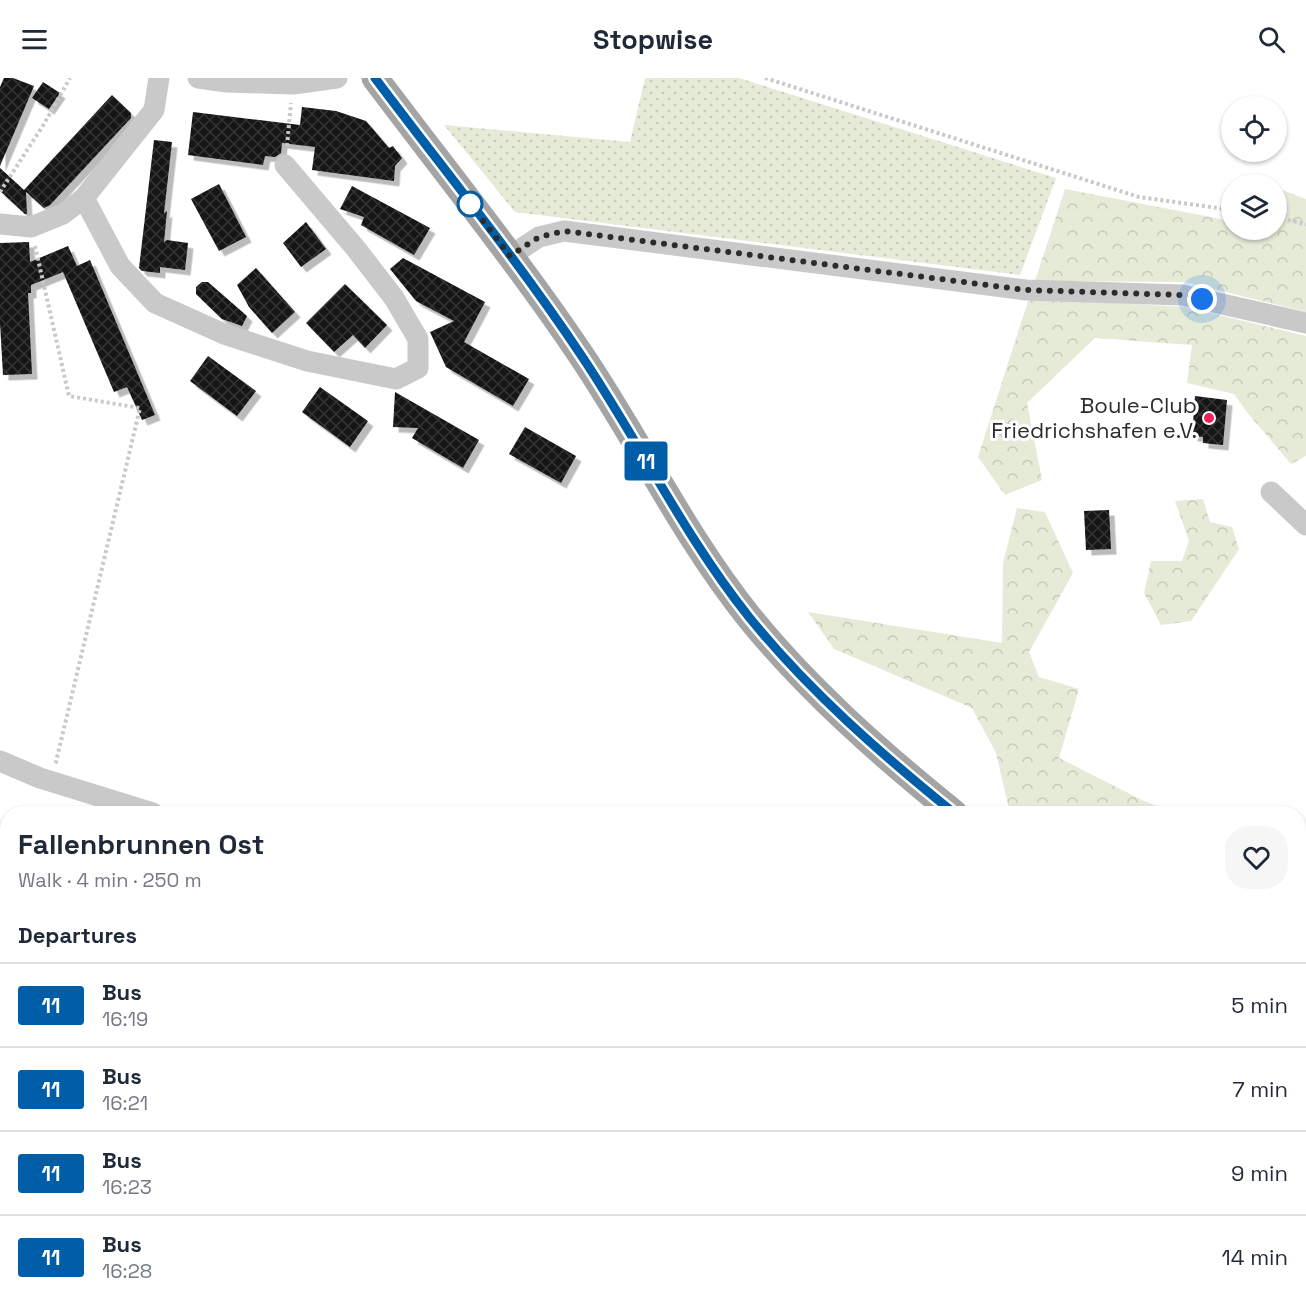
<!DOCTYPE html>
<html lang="en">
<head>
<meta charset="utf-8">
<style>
	body { margin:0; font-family:"Space Grotesk",sans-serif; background:#f6f6f7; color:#1f2937; height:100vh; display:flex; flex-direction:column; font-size:22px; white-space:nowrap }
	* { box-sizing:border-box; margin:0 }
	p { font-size:20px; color:#747a83 }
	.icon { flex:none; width:33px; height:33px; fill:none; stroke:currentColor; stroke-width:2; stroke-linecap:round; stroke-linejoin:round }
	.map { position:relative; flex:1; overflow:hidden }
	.side { position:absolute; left:0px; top:728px; width:1306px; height:506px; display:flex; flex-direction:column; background:#fff; border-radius:24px 24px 0 0; box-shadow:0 2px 4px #0004 }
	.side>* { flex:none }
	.badge { padding:0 12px; border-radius:4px; font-size:21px; line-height:39px }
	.tools { position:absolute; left:1221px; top:18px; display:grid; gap:12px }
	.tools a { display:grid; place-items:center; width:66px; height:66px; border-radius:50%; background:#fff; box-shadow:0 2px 4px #0004; font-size:30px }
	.you { position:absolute; width:30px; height:30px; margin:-15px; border:4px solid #fff; border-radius:50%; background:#1a73e8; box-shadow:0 0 0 9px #1a73e833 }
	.map>.badge { position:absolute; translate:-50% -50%; box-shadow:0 0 0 3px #fff }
	h2 { padding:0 18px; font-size:22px; line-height:54px }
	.round { display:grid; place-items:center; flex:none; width:63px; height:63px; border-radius:24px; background:#f6f6f7 }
	.headline { display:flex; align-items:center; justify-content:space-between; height:102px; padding:0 18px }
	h1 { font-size:28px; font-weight:700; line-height:45px }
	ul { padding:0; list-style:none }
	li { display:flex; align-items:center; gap:18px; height:84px; padding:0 18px; border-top:2px solid #e0e1e3 }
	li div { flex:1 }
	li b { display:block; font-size:22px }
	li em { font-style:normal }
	li .badge { min-width:66px; font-weight:700; text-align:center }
	header { display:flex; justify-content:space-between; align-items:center; height:78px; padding:0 18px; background:#fff; font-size:27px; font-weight:700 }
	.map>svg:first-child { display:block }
</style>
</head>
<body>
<header><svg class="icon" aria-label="menu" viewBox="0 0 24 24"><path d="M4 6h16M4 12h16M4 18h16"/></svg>Stopwise<svg class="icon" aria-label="search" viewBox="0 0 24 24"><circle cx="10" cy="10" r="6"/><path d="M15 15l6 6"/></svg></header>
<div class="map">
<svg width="1306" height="1232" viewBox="0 0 1306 1232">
	<defs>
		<pattern id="grass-dots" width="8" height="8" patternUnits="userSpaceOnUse" patternTransform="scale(1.5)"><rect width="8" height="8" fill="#e6ebd8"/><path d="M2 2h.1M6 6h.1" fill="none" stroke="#c5caba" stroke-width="1.8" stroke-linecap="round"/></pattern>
		<pattern id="forest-crowns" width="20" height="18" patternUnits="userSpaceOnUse" patternTransform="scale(1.5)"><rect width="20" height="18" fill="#e6ebd8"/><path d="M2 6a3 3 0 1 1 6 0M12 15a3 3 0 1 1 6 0" fill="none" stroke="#c5caba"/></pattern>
		<pattern id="building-cross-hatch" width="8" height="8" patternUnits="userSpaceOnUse" patternTransform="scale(1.5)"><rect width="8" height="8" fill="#131313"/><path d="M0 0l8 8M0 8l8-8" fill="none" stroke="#363636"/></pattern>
		<filter id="shadow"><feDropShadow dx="5.5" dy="5.5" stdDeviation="0" flood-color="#0004"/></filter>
	</defs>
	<rect width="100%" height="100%" fill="#fff"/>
	<!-- grass -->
	<path fill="url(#grass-dots)" d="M645 0H739L1056 100 1020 197 515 134 444 47 630 64Z"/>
	<!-- forest -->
	<path fill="url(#forest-crowns)" d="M1065 111 1231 143 1232 152H1276L1277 118 1282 112 1306 121V234L1185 204 1035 203Z
		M1029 220 1185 229 1306 258V378L1291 386 1246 333 1234 316 1187 305 1192 267 1095 260 1027 325 1042 402 1005 417 978 379Z
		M1203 421 1210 444 1232 449 1239 471 1191 543 1161 547 1144 515 1151 483H1182L1189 463 1175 423Z
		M1017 430 1045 434 1073 495 1029 574 1039 599 1079 611 1059 680 1142 722 1174 735H1010L996 675 972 630 834 571 808 534 1002 565 1003 485Z
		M1299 891 1306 899V969L1299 963Z"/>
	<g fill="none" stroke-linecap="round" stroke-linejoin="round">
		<!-- stream -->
		<path stroke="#c3e5ec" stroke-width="6" d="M0 1194 8 1204
			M23 1226 28 1232"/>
	</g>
	<!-- building -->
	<path fill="url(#building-cross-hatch)" filter="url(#shadow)" d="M4 0H13L34 8 0 88V9Z
		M43 4 60 15 49 31 32 20Z
		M112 17 131 35V40L50 127 44 130 26 114 27 136H25L0 113V90L24 112Z
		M302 29 336 33 366 43 389 70 393 68 402 80 395 88 394 103 312 92 315 69 282 65 281 75 275 79 265 78 263 87 188 77 193 34 300 47Z
		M154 62 172 64 164 135 167 133 164 164 167 162 188 165 185 192 160 189V195L142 193 139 190Z
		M219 106 246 159 219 173 191 121Z
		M352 108 430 150 414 177 361 147 364 139 340 131Z
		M306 144 326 171 301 189 283 165Z
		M29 164 30 184 68 168 77 188 90 182 155 337 142 342 127 309 114 314 63 194 31 207V215H28L32 296 3 297 0 245V165Z
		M403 180 485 224 464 264 529 301 513 328 446 289 430 254 454 243 416 223 390 191Z
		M256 190 295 234 272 255 249 229 237 207Z
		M202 204H208L247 238 242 248 222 241 196 216V209Z
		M345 206 387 247 365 270 353 257 334 274 306 245Z
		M208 278 256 313 237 338 190 303Z
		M320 309 368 343 350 369 302 334Z
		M395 314 479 362 463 390 412 360 418 350 393 349Z
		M1195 318 1227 322 1223 367 1203 365V359L1192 358Z
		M525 349 576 378 561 405 509 376Z
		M1109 432 1111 471 1086 472 1084 433Z"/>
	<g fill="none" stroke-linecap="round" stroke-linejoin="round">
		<!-- path -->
		<path stroke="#c9c9c9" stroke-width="4" stroke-dasharray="3 3" stroke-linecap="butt" d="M765 0 1139 119 1232 132
			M287 68 291 25
			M0 114 44 46 70 0
			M1276 140 1298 144 1306 147
			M35 168 69 318 140 330 56 684 55 685
			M976 730 983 735
			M1299 980 1306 986
			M1299 1049 1306 1053
			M214 1232 215 1226
			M853 1232 854 1226"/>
		<!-- minor -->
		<path stroke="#c9c9c9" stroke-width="21" d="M198 0 227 4 293 6 337 0
			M84 120 120 188 155 225 224 256 307 283 396 301 418 290V261L394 220 357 172 285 87
			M0 146 31 149 63 136 84 120 154 32 159 0
			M510 178 539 159 564 153 1026 212 1182 217 1306 245
			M1271 414 1306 447
			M0 683 40 700 153 735"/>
		<!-- major -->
		<path stroke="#a4a4a4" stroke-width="27" d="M375 0C444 92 517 182 581 277 639 363 684 458 749 539 808 612 881 676 954 735
			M1299 1012 1306 1018"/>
	</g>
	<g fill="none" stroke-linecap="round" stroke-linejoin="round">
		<!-- line casing -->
		<g stroke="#fff" stroke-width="14">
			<path id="line" d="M375 0C444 92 517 181 581 277 639 363 684 458 749 539 808 612 881 676 954 735"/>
		</g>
		<!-- line -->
		<use href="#line" stroke="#005ea8" stroke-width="9"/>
		<!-- walk -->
		<path stroke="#2c2c2c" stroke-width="6" stroke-dasharray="0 10.8" d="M470 126 510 178 539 159 564 153 1026 212 1182 217 1202 221"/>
	</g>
	<!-- markers -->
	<circle fill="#fff" stroke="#005ea8" stroke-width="3" cx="470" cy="126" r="12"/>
	<circle fill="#ee235d" stroke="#fff" stroke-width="2" cx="1209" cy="340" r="6"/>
	<g text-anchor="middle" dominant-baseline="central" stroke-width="6" stroke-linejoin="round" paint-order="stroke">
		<!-- poi labels -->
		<g font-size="22" fill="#2c2c2c" stroke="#fff" text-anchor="end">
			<text x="1197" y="327">Boule-Club<tspan x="1197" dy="25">Friedrichshafen e.V.</tspan></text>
		</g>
	</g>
</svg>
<div class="tools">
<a><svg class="icon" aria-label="locate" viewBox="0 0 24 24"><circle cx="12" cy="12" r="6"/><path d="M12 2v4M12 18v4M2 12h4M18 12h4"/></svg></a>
<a><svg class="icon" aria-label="layers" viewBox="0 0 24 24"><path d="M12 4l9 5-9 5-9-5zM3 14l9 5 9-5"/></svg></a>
</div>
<div class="you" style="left:1202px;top:221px"></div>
<b class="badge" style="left:646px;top:383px;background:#005ea8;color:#fff">11</b>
<section class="side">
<div class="headline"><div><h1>Fallenbrunnen Ost</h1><p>Walk · 4 min · 250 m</p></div><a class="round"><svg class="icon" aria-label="heart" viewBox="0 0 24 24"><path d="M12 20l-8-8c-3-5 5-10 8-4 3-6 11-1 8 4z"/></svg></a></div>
<h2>Departures</h2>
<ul>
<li><span class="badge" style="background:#005ea8;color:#fff">11</span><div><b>Bus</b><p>16:19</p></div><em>5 min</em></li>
<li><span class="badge" style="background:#005ea8;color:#fff">11</span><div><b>Bus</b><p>16:21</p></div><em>7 min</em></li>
<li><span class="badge" style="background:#005ea8;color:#fff">11</span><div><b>Bus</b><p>16:23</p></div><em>9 min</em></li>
<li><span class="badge" style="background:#005ea8;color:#fff">11</span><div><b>Bus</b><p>16:28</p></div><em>14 min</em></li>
</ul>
</section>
</div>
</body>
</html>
